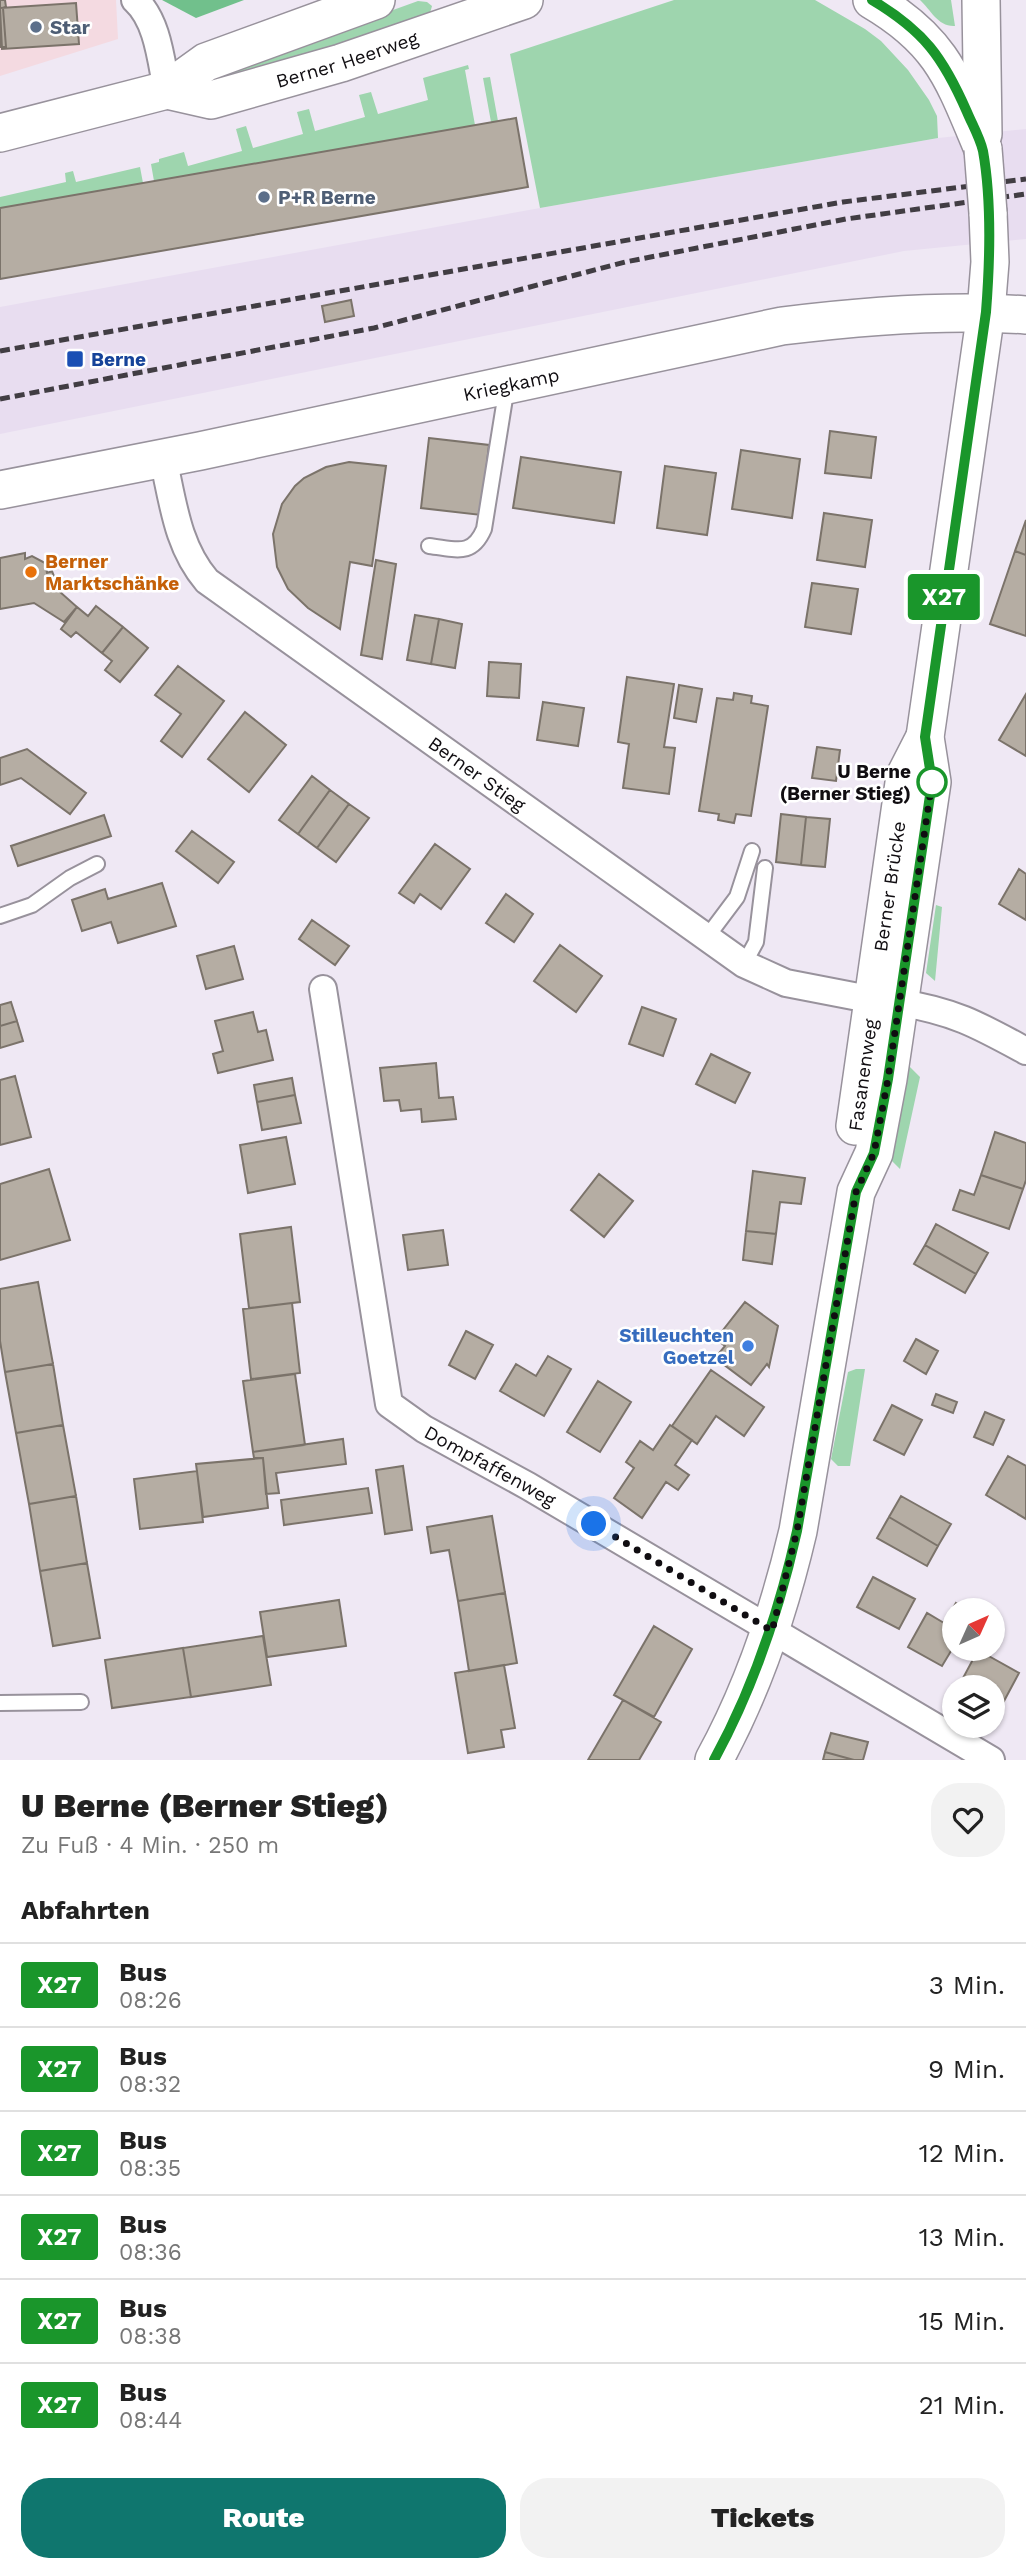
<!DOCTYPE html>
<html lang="de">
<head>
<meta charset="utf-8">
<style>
	body { margin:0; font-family:"Work Sans",sans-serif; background:#f2f2f2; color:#222; height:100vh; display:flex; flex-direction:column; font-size:26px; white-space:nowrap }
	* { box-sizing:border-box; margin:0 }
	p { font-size:23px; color:#767676 }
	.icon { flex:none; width:38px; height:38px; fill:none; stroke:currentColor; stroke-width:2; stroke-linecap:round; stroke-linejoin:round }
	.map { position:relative; height:1760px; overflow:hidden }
	.side { display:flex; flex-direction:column; background:#fff; flex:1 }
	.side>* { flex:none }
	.badge { padding:0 14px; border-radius:5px; font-size:24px; line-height:46px }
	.needle { width:46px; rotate:45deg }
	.fabs { position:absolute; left:942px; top:1598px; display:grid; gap:14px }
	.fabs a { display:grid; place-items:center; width:63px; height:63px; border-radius:50%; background:#fff; box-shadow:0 2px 5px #0004; font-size:35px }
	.you { position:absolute; width:35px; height:35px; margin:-18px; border:5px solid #fff; border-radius:50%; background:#1a73e8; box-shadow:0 0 0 10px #1a73e833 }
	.map>.badge { position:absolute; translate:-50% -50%; box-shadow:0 0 0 4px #fff }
	h2 { padding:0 21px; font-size:26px; line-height:63px }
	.round { display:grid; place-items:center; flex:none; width:74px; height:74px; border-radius:28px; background:#f2f2f2 }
	.summary { display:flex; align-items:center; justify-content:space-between; height:119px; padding:0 21px }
	h1 { font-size:33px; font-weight:800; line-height:52px }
	.primary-button { display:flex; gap:14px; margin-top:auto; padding:14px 21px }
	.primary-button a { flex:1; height:80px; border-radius:28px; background:#0f766e; color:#fff; font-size:28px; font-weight:800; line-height:80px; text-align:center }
	.primary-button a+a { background:#f2f2f2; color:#222 }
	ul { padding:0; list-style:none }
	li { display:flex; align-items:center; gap:21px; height:84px; padding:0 21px; border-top:2px solid #e0e0e0 }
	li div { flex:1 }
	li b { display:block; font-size:26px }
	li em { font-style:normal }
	li .badge { min-width:77px; font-weight:700; text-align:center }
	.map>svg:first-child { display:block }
</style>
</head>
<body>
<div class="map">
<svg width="1026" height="1760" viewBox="0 0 1026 1760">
	<rect width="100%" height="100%" fill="#efe8f4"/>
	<!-- commercial -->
	<path fill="#f4dae1" d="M0 0H116L118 39 0 76Z"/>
	<!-- built -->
	<path fill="#e8ddf0" d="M1026 129V239L904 251 0 434V307L540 208 938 138Z"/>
	<!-- green -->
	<path fill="#9ed5ae" d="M674 0H815L865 29 881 41 908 70 929 100 937 116 938 138 540 208 510 54Z
		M920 0H951L955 26C938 27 931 10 920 0Z
		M418 1 427 2 432 6 430 13 384 33 214 80 210 76Z
		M468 65 469 69 465 70 475 125 154 181 151 164 159 162V159L184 152 188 166 242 151 236 129 246 126 253 148 303 134 297 112 309 109 315 131 365 117 359 95 371 92 378 114 428 100 423 78Z
		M490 77 498 121 491 122 483 78Z
		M140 167 143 183 0 208V197L66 182 65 173 73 171 76 182Z
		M936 905 942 907 935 981 926 973Z
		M908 1065 920 1077 900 1169 891 1160Z
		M856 1369H865L850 1466H838L831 1459 848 1372Z"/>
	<!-- forest -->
	<path fill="#71c08c" d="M162 0H244L196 18Z"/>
	<!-- building -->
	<path fill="#b5ada3" stroke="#7b736a" stroke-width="2" d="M0 0H5L6 7 3 8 6 47H0Z
		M76 3 79 44 2 49 0 8Z
		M516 118 528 187 0 279V208Z
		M351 300 354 316 325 322 322 306Z
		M830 431 876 437 871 478 825 473Z
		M429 438 489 445 481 515 421 508Z
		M741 450 800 459 792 518 732 509Z
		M521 457 621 472 614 523 513 508Z
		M349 462 386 466 372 566 350 562 340 629 308 608 288 589 277 567 273 534 282 504 295 486 304 478 326 467Z
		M665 466 716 473 707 535 657 528Z
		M824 513 872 520 865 567 817 560Z
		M1026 520V555L1015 551Z
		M1015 551 1026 555V636L990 624Z
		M25 553V559L32 556 45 563 47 573 52 571 60 592 77 607 64 622 34 603 0 609V558Z
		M376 560 396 564 382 659 361 655Z
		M812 583 858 589 851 634 805 627Z
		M96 606 123 627 102 653 76 632 71 637 61 629 77 607 88 616Z
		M415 615 439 619 431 664 407 660Z
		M439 619 462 624 455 668 431 664Z
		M123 627 148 648 120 682 105 670 112 661 102 653Z
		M489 662 521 664 519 698 487 696Z
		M178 666 224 701 182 757 161 741 181 714 155 695Z
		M627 677 674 684 664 747 675 748 669 794 623 788 629 744 618 742Z
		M679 685 702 689 696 722 674 718Z
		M734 693 752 696 751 703 768 706 751 816 736 814 734 823 718 820 719 814 699 811 717 698 733 700Z
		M1026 694V756L999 740Z
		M543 702 584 708 578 746 537 740Z
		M245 712 286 745 249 792 208 759Z
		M817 747 840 750 836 781 812 778Z
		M27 749 86 793 70 814 21 778 0 785V758Z
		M312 776 330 790 298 834 279 820Z
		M330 790 349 804 317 848 298 834Z
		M349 804 369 818 336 862 317 848Z
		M781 814 806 817 801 865 776 862Z
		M104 815 111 836 18 866 11 846Z
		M806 817 830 819 825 867 801 865Z
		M192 831 234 862 218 883 176 851Z
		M435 844 470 869 441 909 420 894 414 903 399 893Z
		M1019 869 1026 874V920L999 904Z
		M162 883 176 926 118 943 111 922 82 931 72 900 105 889 108 899Z
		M506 894 533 914 514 942 486 923Z
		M312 920 349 946 335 965 299 939Z
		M560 945 602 976 576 1012 534 981Z
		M234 946 243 979 206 989 197 956Z
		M11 1002 17 1021 0 1026V1005Z
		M642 1007 676 1019 663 1056 629 1044Z
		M253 1012 258 1032 266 1030 273 1060 218 1073 213 1054 223 1051 215 1021Z
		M17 1021 23 1041 0 1048V1026Z
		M711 1054 750 1073 735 1103 696 1084Z
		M436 1063 439 1098 453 1097 456 1119 422 1122 421 1109 401 1111 399 1100 384 1101 380 1068Z
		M15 1076 31 1137 0 1145V1080Z
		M292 1078 295 1095 257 1102 254 1085Z
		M295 1095 301 1123 262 1130 257 1102Z
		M995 1132 1026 1143V1180L1023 1189 981 1175Z
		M286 1137 295 1184 248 1193 240 1145Z
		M49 1169 70 1240 0 1260V1184Z
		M753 1171 805 1178 801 1204 780 1202 776 1234 746 1231Z
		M599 1174 633 1201 604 1237 571 1210Z
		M981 1175 1023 1189 1009 1229 953 1210 960 1190 974 1195Z
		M936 1224 988 1253 976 1274 925 1245Z
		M291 1227 300 1302 249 1308 240 1234Z
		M443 1230 448 1265 408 1270 403 1235Z
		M746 1231 776 1234 772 1264 743 1260Z
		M925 1245 976 1274 965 1293 914 1264Z
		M38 1282 53 1364 5 1372 0 1341V1289Z
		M745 1302 778 1326 769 1367 767 1364 751 1385 715 1358 725 1346 716 1339Z
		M292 1303 300 1373 251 1379 243 1309Z
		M466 1331 493 1345 475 1379 449 1365Z
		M916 1339 938 1351 926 1374 904 1361Z
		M548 1356 571 1369 544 1416 500 1391 516 1364 536 1376Z
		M53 1364 63 1425 16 1433 5 1372Z
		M711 1370 764 1407 744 1436 716 1416 697 1444 672 1426Z
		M295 1374 305 1445 253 1452 243 1381Z
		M598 1381 631 1402 600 1452 567 1432Z
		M936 1394 957 1402 953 1413 932 1405Z
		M892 1405 922 1420 904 1455 874 1440Z
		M985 1412 1004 1420 993 1445 974 1437Z
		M63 1425 76 1496 29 1504 16 1433Z
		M670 1425 692 1440 675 1465 689 1475 678 1490 666 1482 642 1518 614 1498 634 1468 626 1462 640 1441 653 1450Z
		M343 1439 346 1464 276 1473 279 1493 266 1494 263 1458H254L253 1452Z
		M1008 1456 1026 1466V1519L986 1495Z
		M263 1458 268 1508 203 1517 196 1464Z
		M403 1466 412 1530 385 1534 376 1470Z
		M197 1471 203 1522 140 1529 134 1479Z
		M368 1488 372 1513 284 1525 281 1500Z
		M76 1496 87 1563 40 1571 29 1504Z
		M901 1496 951 1524 938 1546 889 1517Z
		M492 1516 505 1593 458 1601 449 1550 431 1553 427 1527Z
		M889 1517 938 1546 927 1566 877 1538Z
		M87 1563 100 1638 53 1646 40 1571Z
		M873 1577 915 1599 899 1629 857 1607Z
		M505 1593 517 1663 469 1671 458 1601Z
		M339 1600 346 1646 267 1657 260 1612Z
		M956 1603 967 1610H954V1646L942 1666 908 1647 927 1613 944 1623Z
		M654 1626 692 1649 654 1717 614 1695Z
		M263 1636 271 1685 191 1697 183 1648Z
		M183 1648 191 1697 112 1708 105 1660Z
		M978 1650 1019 1673 1004 1701 992 1694V1687H979L963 1678Z
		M504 1665 515 1728 501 1730 504 1747 468 1753 455 1673Z
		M623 1700 661 1722 639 1760H588Z
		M831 1733 868 1742 863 1760H854L825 1752Z
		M825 1752 854 1760H823Z"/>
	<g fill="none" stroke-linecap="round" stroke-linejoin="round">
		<!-- lane casing -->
		<g stroke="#98929c" stroke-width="18">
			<path id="lane" d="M429 546C456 549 472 557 484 529L507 386
				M0 916 32 905 70 878 97 864
				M707 937 737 897 752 851
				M744 964 756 942 765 868
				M0 1703 81 1702"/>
		</g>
		<!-- street casing -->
		<g stroke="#98929c" stroke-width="30">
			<g id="street">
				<path d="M135 0C158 21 161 61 167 90"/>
				<path id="s1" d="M163 458C173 502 177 546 207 581L744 964 786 983 874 1000"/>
				<path d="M893 988 901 1003C954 1011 980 1026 1026 1051"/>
				<path id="s2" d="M323 989 389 1404 424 1429 528 1486 991 1760"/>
			</g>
		</g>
		<!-- secondary casing -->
		<g stroke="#98929c" stroke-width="40">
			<g id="secondary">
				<path d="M872 0C942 41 953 78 983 149"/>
				<path d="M981 0 983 134"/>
				<path id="s3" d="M167 90 211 100 341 63 524 0"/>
				<path d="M0 133 167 90 206 62 376 0"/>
				<path id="s4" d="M0 490 200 451 782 326C862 316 946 309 1026 315"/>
				<path id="s5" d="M855 1126 905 776 925 737"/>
				<path d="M714 1760C754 1687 779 1612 798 1531L856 1192 874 1153 888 1079 932 782 925 737 986 312 990 262 988 213"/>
			</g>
		</g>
		<!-- lane -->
		<use href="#lane" stroke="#fff" stroke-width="14"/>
		<!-- street -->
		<use href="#street" stroke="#fff" stroke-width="26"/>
		<!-- secondary -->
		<use href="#secondary" stroke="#fff" stroke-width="37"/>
		<!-- rail -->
		<path stroke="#413d43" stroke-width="5" stroke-dasharray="10 5" stroke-linecap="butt" d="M0 351 843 202 1026 179
			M0 399 374 328 625 262 846 219 1026 194"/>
		<!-- secondary-bridge casing -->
		<g stroke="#98929c" stroke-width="40" stroke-linecap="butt">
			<path id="secondary-bridge" d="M983 149 988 213"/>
		</g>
		<!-- secondary-bridge -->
		<use href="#secondary-bridge" stroke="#fff" stroke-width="37"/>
	</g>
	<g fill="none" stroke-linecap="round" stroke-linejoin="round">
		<!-- line casing -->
		<g stroke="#fff" stroke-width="16">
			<path id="line" d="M714 1760C754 1687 779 1612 797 1531L856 1192 874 1153 888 1079 932 782 925 737 986 312C990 261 992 202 983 151 980 138 972 124 967 112 943 57 924 31 872 0"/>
		</g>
		<!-- line -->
		<use href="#line" stroke="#1a962b" stroke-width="10"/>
		<!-- walk -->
		<path stroke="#100d11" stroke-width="7" stroke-dasharray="0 12.6" d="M594 1524 772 1631 797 1531 856 1192 874 1153 888 1079 932 782"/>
	</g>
	<!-- markers -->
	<g fill="#5c6f8a" stroke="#fff" stroke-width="2.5">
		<circle cx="36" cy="27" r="7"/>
		<circle cx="264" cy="197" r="7"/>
	</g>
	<rect fill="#1a4fb4" stroke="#fff" stroke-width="2.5" x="66" y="350" width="18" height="18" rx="3.5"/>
	<circle fill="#e8710a" stroke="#fff" stroke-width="2.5" cx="31" cy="572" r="7"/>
	<circle fill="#fff" stroke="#1a962b" stroke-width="3.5" cx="932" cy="782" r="14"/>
	<circle fill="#3f7fe0" stroke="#fff" stroke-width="2.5" cx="748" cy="1346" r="7"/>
	<g text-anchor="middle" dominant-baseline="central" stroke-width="5" stroke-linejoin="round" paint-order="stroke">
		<!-- service labels -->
		<g font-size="19" font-weight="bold" fill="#4e5e75" stroke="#fff" text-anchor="start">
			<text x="50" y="27">Star</text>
			<text x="278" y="197">P+R Berne</text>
		</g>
		<!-- street labels -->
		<g font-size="19" fill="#100d11" stroke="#fff">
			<text stroke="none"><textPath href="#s3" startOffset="187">Berner Heerweg</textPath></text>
			<text stroke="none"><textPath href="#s4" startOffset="522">Kriegkamp</textPath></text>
			<text stroke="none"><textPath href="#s1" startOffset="464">Berner Stieg</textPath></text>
			<text stroke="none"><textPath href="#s5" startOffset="242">Berner Brücke</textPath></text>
			<text transform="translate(863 1075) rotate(-82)">Fasanenweg</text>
			<text stroke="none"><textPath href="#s2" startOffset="539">Dompfaffenweg</textPath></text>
		</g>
		<!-- transit labels -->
		<g font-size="19" font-weight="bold" fill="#164399" stroke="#fff" text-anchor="start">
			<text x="91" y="359">Berne</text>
		</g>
		<!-- food labels -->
		<g font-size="19" font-weight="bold" fill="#c56008" stroke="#fff" text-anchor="start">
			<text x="45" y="561">Berner<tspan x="45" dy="22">Marktschänke</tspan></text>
		</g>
		<!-- stop labels -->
		<g font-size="19" font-weight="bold" fill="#100d11" stroke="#fff" text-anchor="end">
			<text x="911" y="771">U Berne<tspan x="911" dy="22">(Berner Stieg)</tspan></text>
		</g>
		<!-- shop labels -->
		<g font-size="19" font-weight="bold" fill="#366cbe" stroke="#fff" text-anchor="end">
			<text x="734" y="1335">Stilleuchten<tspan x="734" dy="22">Goetzel</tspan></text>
		</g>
	</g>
</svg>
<div class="fabs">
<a><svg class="needle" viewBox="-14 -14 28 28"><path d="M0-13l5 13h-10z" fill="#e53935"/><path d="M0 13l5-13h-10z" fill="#767676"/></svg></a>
<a><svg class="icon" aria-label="layers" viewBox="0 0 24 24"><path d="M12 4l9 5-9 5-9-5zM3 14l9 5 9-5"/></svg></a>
</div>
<div class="you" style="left:594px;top:1524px"></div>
<b class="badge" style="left:944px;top:597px;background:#1a962b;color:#fff">X27</b>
</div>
<section class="side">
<div class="summary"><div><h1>U Berne (Berner Stieg)</h1><p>Zu Fuß · 4 Min. · 250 m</p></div><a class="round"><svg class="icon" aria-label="heart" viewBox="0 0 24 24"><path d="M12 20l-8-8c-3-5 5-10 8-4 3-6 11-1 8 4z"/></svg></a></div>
<h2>Abfahrten</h2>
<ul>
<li><span class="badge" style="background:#1a962b;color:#fff">X27</span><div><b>Bus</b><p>08:26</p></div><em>3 Min.</em></li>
<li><span class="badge" style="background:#1a962b;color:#fff">X27</span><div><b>Bus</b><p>08:32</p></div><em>9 Min.</em></li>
<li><span class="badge" style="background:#1a962b;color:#fff">X27</span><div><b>Bus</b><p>08:35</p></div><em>12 Min.</em></li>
<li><span class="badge" style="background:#1a962b;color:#fff">X27</span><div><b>Bus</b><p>08:36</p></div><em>13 Min.</em></li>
<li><span class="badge" style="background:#1a962b;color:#fff">X27</span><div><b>Bus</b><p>08:38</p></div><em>15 Min.</em></li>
<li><span class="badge" style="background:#1a962b;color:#fff">X27</span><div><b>Bus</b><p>08:44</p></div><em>21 Min.</em></li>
</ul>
<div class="primary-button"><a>Route</a><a>Tickets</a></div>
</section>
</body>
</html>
